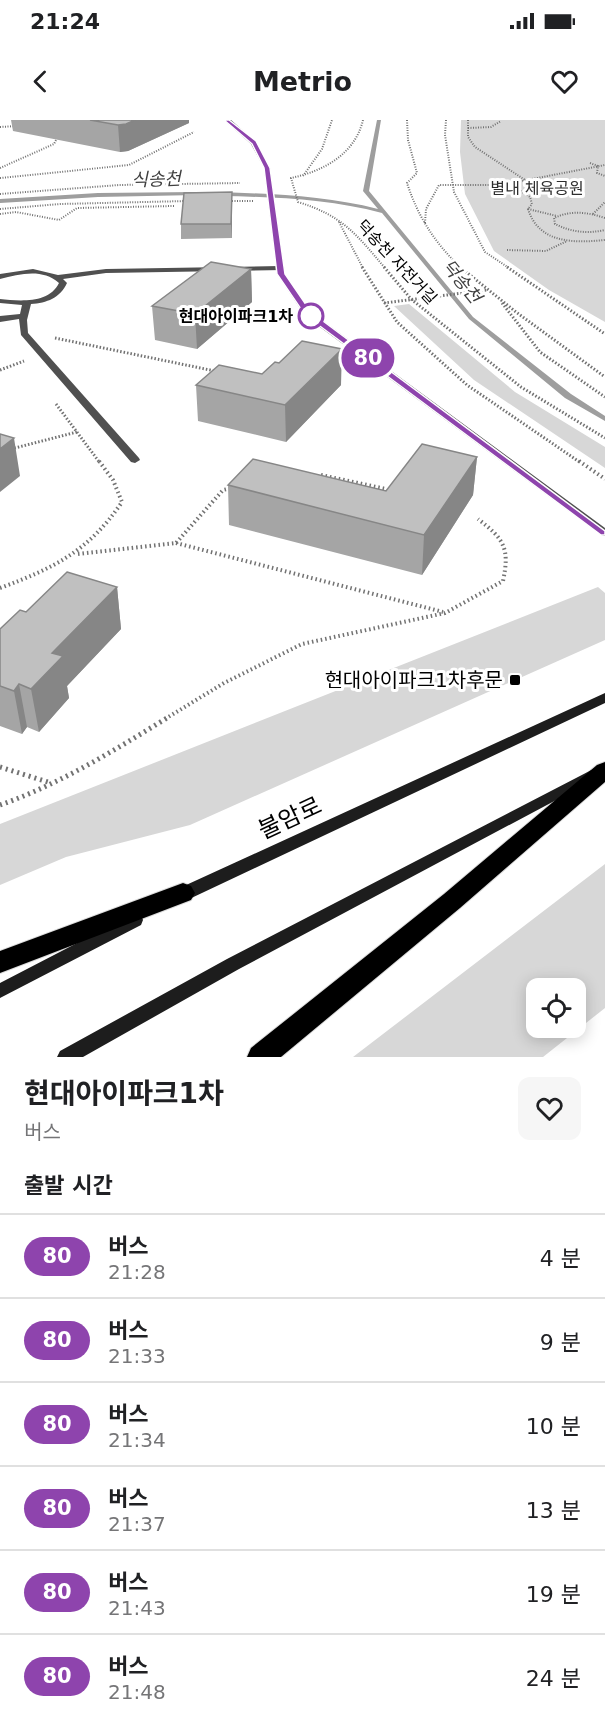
<!DOCTYPE html>
<html lang="ko">
<head>
<meta charset="utf-8">
<style>
	body { margin:0; font-family:"DejaVu Sans","Noto Sans KR",sans-serif; background:#f6f6f6; color:#202124; height:100vh; display:flex; flex-direction:column; font-size:22px; white-space:nowrap }
	* { box-sizing:border-box; margin:0 }
	p { font-size:20px; color:#757577 }
	.icon { flex:none; width:33px; height:33px; fill:none; stroke:currentColor; stroke-width:2; stroke-linecap:round; stroke-linejoin:round }
	.map { position:relative; height:937px; overflow:hidden }
	.drawer { display:flex; flex-direction:column; background:#fff; flex:1 }
	.drawer>* { flex:none }
	.badge { padding:0 12px; border-radius:20px; font-size:21px; line-height:39px }
	.buttons { position:absolute; left:526px; top:858px; display:grid; gap:12px }
	.buttons a { display:grid; place-items:center; width:60px; height:60px; border-radius:12px; background:#fff; box-shadow:0 3px 15px #0003; font-size:30px }
	.map>.badge { position:absolute; translate:-50% -50%; box-shadow:0 0 0 3px #fff }
	h2 { padding:0 24px; font-size:22px; line-height:54px }
	.round { display:grid; place-items:center; flex:none; width:63px; height:63px; border-radius:12px; background:#f6f6f6 }
	.overview { display:flex; align-items:center; justify-content:space-between; height:102px; padding:0 24px }
	h1 { font-size:28px; font-weight:700; line-height:45px }
	ul { padding:0; list-style:none }
	li { display:flex; align-items:center; gap:18px; height:84px; padding:0 24px; border-top:2px solid #e0e0e0 }
	li div { flex:1 }
	li b { display:block; font-size:22px }
	li em { font-style:normal }
	li .badge { min-width:66px; font-weight:700; text-align:center }
	.status { display:flex; justify-content:space-between; align-items:center; height:42px; padding:0 30px; background:#fff; direction:ltr }
	.status svg { height:16px; fill:currentColor }
	header { display:flex; justify-content:space-between; align-items:center; height:78px; padding:0 24px; background:#fff; font-size:27px; font-weight:700 }
	.map>svg:first-child { display:block }
</style>
</head>
<body>
<div class="status"><b>21:24</b><svg viewBox="0 0 49 12"><path d="M0 12V9h3v3zM5 12V6h3v6zM10 12V3h3v9zM15 12V0h3v12zM26 1h20v11H26zM47 4h2v5h-2z"/></svg></div>
<header><svg class="icon" aria-label="back" viewBox="0 0 24 24"><path d="M15 5l-7 7 7 7"/></svg>Metrio<svg class="icon" aria-label="heart" viewBox="0 0 24 24"><path d="M12 20l-8-8c-3-5 5-10 8-4 3-6 11-1 8 4z"/></svg></header>
<div class="map">
<svg width="605" height="937" viewBox="0 0 605 937">
	<rect width="100%" height="100%" fill="#fff"/>
	<!-- green -->
	<path fill="#d7d7d7" fill-rule="evenodd" d="M461 0H605V202L549 170 494 131 465 74 460 32Z
		M409 184 515 272 605 327V348L474 260 394 186Z
		M598 467 605 473V520L190 705 66 737 0 765V704Z
		M605 744V888L543 937H353ZM537 868H576V908H537Z"/>
	<g fill="none" stroke-linecap="round" stroke-linejoin="round">
		<!-- stream -->
		<path fill="#9e9e9e" fill-rule="evenodd" d="M377 0H381L369 71 473 197 571 274 605 296V301L565 278 469 199 382 93C329 79 275 77 221 76L218 74 221 72C274 74 327 76 378 89L363 71Z
			M195 72 197 73V75L98 77 0 83V79L98 73Z"/>
		<!-- highway casing -->
		<g stroke="#dbdbdb" stroke-width="2">
			<path id="highway" d="M605 642V662L460 788 281 937H247L251 928 444 774 597 645Z
				M183 763 191 766 195 773 191 780 0 853V831Z"/>
		</g>
		<!-- path-far3 -->
		<path stroke="#727272" stroke-width="2" stroke-dasharray="1 1.5" stroke-linecap="butt" d="M363 0C355 34 324 51 291 58L298 82C343 96 356 114 385 148
			M407 0 408 20 417 53 407 63C418 97 435 123 461 148
			M446 0 445 15 454 72 485 132 509 148
			M468 0V17L475 27 525 60
			M0 7 17 6
			M468 8 491 7 501 1
			M590 43 598 46 597 53 605 56
			M0 48 54 24 58 16
			M303 56 322 29 332 0
			M0 58 129 45 194 12
			M510 64 530 77 532 84 528 89C539 124 574 123 605 120
			M0 74 119 65 240 63
			M227 81H253
			M0 89 60 84 187 81
			M528 89 557 96
			M0 94 16 92 59 100 77 88 174 86
			M593 94 605 82
			M605 98C587 92 571 90 554 98L555 104C571 112 587 114 605 110
			M339 102 363 148
			M425 103 426 89 439 65H501L605 45
			M507 130 546 131 567 121"/>
		<!-- path-far2 -->
		<path stroke="#727272" stroke-width="3" stroke-dasharray="1.5 2" stroke-linecap="butt" d="M362 147 397 202 467 265 581 343
			M384 147 411 179 521 267 605 318
			M460 147 516 192 605 257
			M507 147 605 214
			M384 183 487 170
			M502 183 540 232 605 277
			M55 218 215 251
			M0 250 24 241
			M56 284 100 343
			M11 329 77 312"/>
		<!-- path-far1 -->
		<path stroke="#727272" stroke-width="4" stroke-dasharray="1.5 3" stroke-linecap="butt" d="M579 341 605 359
			M321 355 386 369
			M176 423 443 492
			M78 434 176 423 223 370 232 368
			M0 468C54 448 89 431 122 382L113 360 99 341
			M165 599 224 563 302 524 445 493 503 461C510 428 504 419 478 399"/>
		<!-- path -->
		<path stroke="#727272" stroke-width="5" stroke-dasharray="2 4" stroke-linecap="butt" d="M0 647 51 663
			M0 685C60 664 113 631 167 598"/>
		<!-- lane -->
		<path fill="#505050" fill-rule="evenodd" d="M280 146 284 148 283 150 106 153 63 159 67 163C60 178 47 183 31 184L27 200 28 213 139 338 140 340 135 343 131 342 21 215 19 199 0 202V196L20 194 22 185 0 183V179C19 181 49 184 59 163 42 148 20 154 0 159V154L33 149 58 155 106 149Z"/>
		<!-- street -->
		<path fill="#505050" fill-rule="evenodd" d="M224 0H231L256 22 270 48 285 154 311 192 605 408V416L601 415 305 196 277 154 264 48 251 24Z"/>
		<!-- secondary -->
		<path fill="#1d1d1d" fill-rule="evenodd" d="M605 573V583L185 781 179 782 173 781 171 776 173 771Z
			M605 643V654L239 849 83 937H57L60 931 227 839Z
			M135 793 141 795 143 800 141 805 0 878V863Z"/>
		<!-- highway -->
		<use href="#highway" fill="#000" fill-rule="evenodd"/>
	</g>
	<!-- wall -->
	<path fill="#a5a5a5" d="M11 0H189V3L128 31 120 32 13 11Z
		M232 72V118L181 119V104Z
		M251 149 252 182 197 229 155 220 152 186Z
		M262 254 341 265 286 322 198 301 196 265Z
		M477 337 473 375 422 455 229 405 228 365 386 371Z
		M117 467 121 509 67 566 69 578 39 612 27 607 22 614 0 606V509L26 492Z"/>
	<!-- shaded-wall -->
	<path fill="#868686" d="M135 0H189V3L128 31 120 32 118 5Z
		M232 72V118L231 104Z
		M251 149 252 182 197 229 195 194Z
		M342 229 341 265 286 322 285 285Z
		M14 318 20 356 0 372V329Z
		M477 337 473 375 422 455 424 415Z
		M117 467 121 509 67 566 69 578 39 612 31 569 52 533Z
		M19 564 27 607 22 614 14 571Z"/>
	<!-- building -->
	<path fill="#c0c0c0" stroke="#868686" stroke-width="1.5" d="M90 0H135L126 4 118 5Z
		M232 72 231 104H181L184 73Z
		M211 142 251 149 195 194 152 186Z
		M302 221 342 229 285 285 196 265 219 245 262 254 275 242 279 243Z
		M0 314 14 318 0 329Z
		M422 324 477 337 424 415 228 365 253 339 386 371Z
		M67 452 117 467 52 533 63 536 31 569 19 564 14 571 0 566V509L20 490 26 492Z"/>
	<!-- line -->
	<path fill="#8e44ad" stroke="#fff" stroke-width="1.5" d="M224 0H229L256 21 270 48 285 154 311 192 605 411V415H601L305 195 277 154 264 48 252 24Z"/>
	<!-- markers -->
	<circle fill="#fff" stroke="#8e44ad" stroke-width="3" cx="311" cy="196" r="12"/>
	<rect fill="#000" stroke="#fff" stroke-width="2" x="509" y="554" width="12" height="12" rx="3"/>
	<g text-anchor="middle" dominant-baseline="central" stroke-width="6" stroke-linejoin="round" paint-order="stroke">
		<!-- far-park labels -->
		<g font-size="16" fill="#2e2e2e" stroke="#fff">
			<text x="537" y="68">별내 체육공원</text>
		</g>
		<!-- far-street labels -->
		<g font-size="16" fill="#000" stroke="#fff">
			<text transform="translate(397 142) rotate(47)">덕송천 자전거길</text>
		</g>
		<!-- far-stop labels -->
		<g font-size="16" font-weight="bold" fill="#000" stroke="#fff" text-anchor="end">
			<text x="293" y="196">현대아이파크1차</text>
		</g>
		<!-- far-water labels -->
		<g font-size="18" font-style="italic" fill="#3f3f3f" stroke="#fff">
			<text transform="translate(156 59) rotate(-2)">식송천</text>
			<text transform="translate(462 161) rotate(51)">덕송천</text>
		</g>
		<!-- poi labels -->
		<g font-size="20" fill="#000" stroke="#fff" text-anchor="end">
			<text x="503" y="560">현대아이파크1차후문</text>
		</g>
		<!-- near-street labels -->
		<g font-size="24" fill="#000" stroke="#fff">
			<text transform="translate(290 698) rotate(-25)">불암로</text>
		</g>
	</g>
</svg>
<div class="buttons">
<a><svg class="icon" aria-label="locate" viewBox="0 0 24 24"><circle cx="12" cy="12" r="6"/><path d="M12 2v4M12 18v4M2 12h4M18 12h4"/></svg></a>
</div>
<b class="badge" style="left:368px;top:238px;background:#8e44ad;color:#fff">80</b>
</div>
<section class="drawer">
<div class="overview"><div><h1>현대아이파크1차</h1><p>버스</p></div><a class="round"><svg class="icon" aria-label="heart" viewBox="0 0 24 24"><path d="M12 20l-8-8c-3-5 5-10 8-4 3-6 11-1 8 4z"/></svg></a></div>
<h2>출발 시간</h2>
<ul>
<li><span class="badge" style="background:#8e44ad;color:#fff">80</span><div><b>버스</b><p>21:28</p></div><em>4 분</em></li>
<li><span class="badge" style="background:#8e44ad;color:#fff">80</span><div><b>버스</b><p>21:33</p></div><em>9 분</em></li>
<li><span class="badge" style="background:#8e44ad;color:#fff">80</span><div><b>버스</b><p>21:34</p></div><em>10 분</em></li>
<li><span class="badge" style="background:#8e44ad;color:#fff">80</span><div><b>버스</b><p>21:37</p></div><em>13 분</em></li>
<li><span class="badge" style="background:#8e44ad;color:#fff">80</span><div><b>버스</b><p>21:43</p></div><em>19 분</em></li>
<li><span class="badge" style="background:#8e44ad;color:#fff">80</span><div><b>버스</b><p>21:48</p></div><em>24 분</em></li>
</ul>
</section>
</body>
</html>
